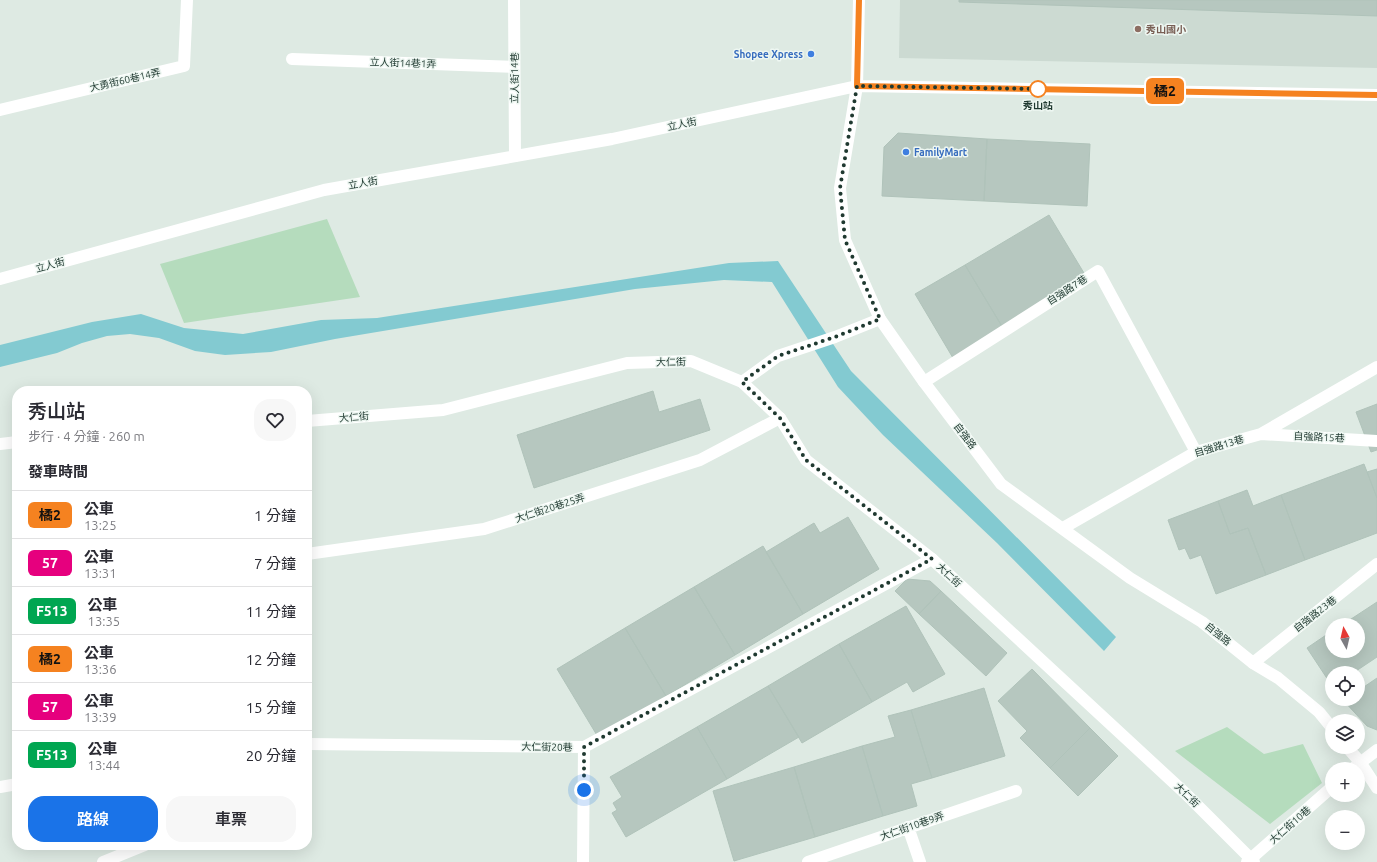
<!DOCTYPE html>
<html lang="zh-TW">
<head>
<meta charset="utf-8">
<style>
	body { margin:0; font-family:Ubuntu,"Noto Sans TC",sans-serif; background:#f7f7f7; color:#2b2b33; height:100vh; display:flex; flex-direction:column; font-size:15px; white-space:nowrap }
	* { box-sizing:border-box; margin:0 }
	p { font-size:13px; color:#7c7c81 }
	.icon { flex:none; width:22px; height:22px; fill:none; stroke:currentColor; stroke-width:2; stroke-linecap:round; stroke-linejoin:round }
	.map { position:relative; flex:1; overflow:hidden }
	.side { position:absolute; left:12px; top:386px; width:300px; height:464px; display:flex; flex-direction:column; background:#fff; border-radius:16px; box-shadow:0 4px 16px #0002 }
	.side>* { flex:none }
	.badge { padding:0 8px; border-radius:6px; font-size:14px; line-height:26px }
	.needle { width:26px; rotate:352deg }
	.fabs { position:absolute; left:1325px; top:618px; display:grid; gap:8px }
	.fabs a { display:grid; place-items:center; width:40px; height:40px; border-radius:50%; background:#fff; box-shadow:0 4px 16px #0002; font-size:20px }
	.you { position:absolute; width:20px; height:20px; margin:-10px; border:3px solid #fff; border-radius:50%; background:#1a73e8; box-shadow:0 0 0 6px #1a73e833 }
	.map>.badge { position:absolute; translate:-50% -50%; box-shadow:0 0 0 2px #fff }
	h2 { padding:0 16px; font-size:15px; line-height:36px }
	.round { display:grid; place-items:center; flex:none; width:42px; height:42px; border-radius:16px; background:#f7f7f7 }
	.summary { display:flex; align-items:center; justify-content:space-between; height:68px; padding:0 16px }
	h1 { font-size:19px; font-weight:600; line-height:30px }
	.primary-button { display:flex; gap:8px; margin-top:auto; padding:8px 16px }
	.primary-button a { flex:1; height:46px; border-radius:16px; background:#1a73e8; color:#fff; font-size:16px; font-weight:600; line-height:46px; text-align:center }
	.primary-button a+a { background:#f7f7f7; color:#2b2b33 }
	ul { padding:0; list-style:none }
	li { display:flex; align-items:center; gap:12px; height:48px; padding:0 16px; border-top:1px solid #e1e1e2 }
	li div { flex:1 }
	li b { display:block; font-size:15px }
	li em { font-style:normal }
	li .badge { min-width:44px; font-weight:700; text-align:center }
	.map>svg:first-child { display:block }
</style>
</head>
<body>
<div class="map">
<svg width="1377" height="862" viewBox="0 0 1377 862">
	<rect width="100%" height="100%" fill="#deeae3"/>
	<!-- built -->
	<path fill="#ccdad2" d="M900 0H1377V68L899 58Z"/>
	<!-- green -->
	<path fill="#b5dcbd" d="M327 219 360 297 184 323 160 264Z
		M1227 727 1264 754 1303 744 1322 783 1270 824 1175 751Z"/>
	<!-- water -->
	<path fill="#83cad1" d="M778 261 851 371 1116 637 1104 651 997 543 883 435 838 387 772 282 724 280 635 289 335 339 271 352 225 355 195 351 159 338 130 334 107 336 82 343 57 353 0 367V345L92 322 141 314 184 328 243 334 321 320 377 318 729 263Z"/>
	<!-- building -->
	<path fill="#b6c7bf" stroke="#b0c3ba" d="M959 0H1377V16L959 2Z
		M898 133 987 139 984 201 882 196 884 147Z
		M987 139 1090 144 1087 206 984 201Z
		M1049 215 1087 278 1003 328 965 265Z
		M965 265 1003 328 953 358 915 294Z
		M653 391 659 412 700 399 710 430 534 488 517 435Z
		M1377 404V450L1371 452 1356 412Z
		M1364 464 1377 498V533L1305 560 1281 495Z
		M1377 469V498L1367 472Z
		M1247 490 1253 506 1281 495 1305 560 1266 575 1248 528 1230 534 1218 501Z
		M1218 501 1230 534 1248 528 1266 575 1216 594 1201 555 1190 559 1185 548 1179 550 1168 520Z
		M848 517 879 569 803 614 766 552 814 523 820 533Z
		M763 546 803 614 735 655 694 587Z
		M907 579 930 581 941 591 919 614 895 591Z
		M694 587 735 655 666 696 625 628Z
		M941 591 1007 653 986 676 919 614Z
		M1377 602V657L1353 673H1332V686L1307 648 1332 631V651H1358V625H1342Z
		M906 606 945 674 913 692 907 682 872 702 839 644Z
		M625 628 666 696 598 737 557 669Z
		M839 644 872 702 802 743 768 686Z
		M1032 669 1090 728 1050 768 1020 738 1027 731 998 701Z
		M1377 678V730L1367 726 1343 700 1346 699H1358V691Z
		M768 686 799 737 727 779 697 727Z
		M984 688 1005 756 932 778 911 710Z
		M911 710 932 778 911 784 917 806 883 816 862 746 895 737 888 716Z
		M697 727 727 779 626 837 612 813 617 810 613 803 622 797 610 777Z
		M1090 728 1118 756 1078 796 1050 768Z
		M862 746 883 816 815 837 794 767Z
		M794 767 815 837 734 861 713 791Z"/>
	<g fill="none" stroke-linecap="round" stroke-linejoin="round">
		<!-- lane -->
		<path stroke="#fff" stroke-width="12" d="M514 0 515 156
			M292 59 514 67
			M0 110 184 66 187 0
			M742 382 778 356 835 337 880 319
			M924 382 1098 271 1196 452
			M1261 434 1377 441
			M1063 528 1196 452 1261 434 1377 367
			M307 554 484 529 700 460 780 418
			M1253 663 1377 564
			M307 744 584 747 932 559
			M1352 769 1377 750
			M0 787 17 784
			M908 827 920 862
			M103 862 145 845
			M583 862 584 747
			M808 862 1016 791
			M1247 862 1332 787"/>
		<!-- street -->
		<path stroke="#fff" stroke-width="12" d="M859 0 857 86 840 188 845 240 880 319 924 382 1001 484 1130 578 1202 622 1253 663 1278 678 1319 712 1332 728
			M0 279 324 190 612 139 857 86 1377 95
			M307 421 443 410 627 363 691 361 742 382 780 418 806 460 932 559 1186 794 1254 862
			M0 444 17 442
			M1347 747 1360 762 1377 788"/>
	</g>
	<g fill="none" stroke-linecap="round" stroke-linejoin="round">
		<!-- line casing -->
		<g stroke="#fff" stroke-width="9">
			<path id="line" d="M859 0 857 86 1377 95"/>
		</g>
		<!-- line -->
		<use href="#line" stroke="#f58220" stroke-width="6"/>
		<!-- walk -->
		<path stroke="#1f3930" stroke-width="4" stroke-dasharray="0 7.2" d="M584 790V747L932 559 806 460 780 418 742 382 778 356 835 337 880 319 845 240 840 188 857 86 1038 89"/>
	</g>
	<!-- markers -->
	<circle fill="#8d6e63" stroke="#eef7f2" stroke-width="1.5" cx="1138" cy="29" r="4"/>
	<g fill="#3f7fe0" stroke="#eef7f2" stroke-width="1.5">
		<circle cx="811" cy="54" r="4"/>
		<circle cx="906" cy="152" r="4"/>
	</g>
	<circle fill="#fff" stroke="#f58220" stroke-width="2" cx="1038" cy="89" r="8"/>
	<g text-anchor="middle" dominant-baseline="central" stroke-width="3" stroke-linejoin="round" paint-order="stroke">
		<!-- education labels -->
		<g font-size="10" font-weight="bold" fill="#785e54" stroke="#eef7f2" text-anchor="start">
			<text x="1146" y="29">秀山國小</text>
		</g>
		<!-- shop labels -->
		<g font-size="10" font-weight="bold" fill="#366cbe" stroke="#eef7f2" text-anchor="end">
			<text x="803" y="54">Shopee Xpress</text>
			<text x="914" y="152" text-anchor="start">FamilyMart</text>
		</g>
		<!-- street labels -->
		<g font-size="10" fill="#1f3930" stroke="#eef7f2">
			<text transform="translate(403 63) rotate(2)">立人街14巷1弄</text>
			<text transform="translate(514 78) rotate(-90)">立人街14巷</text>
			<text transform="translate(125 80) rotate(-13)">大勇街60巷14弄</text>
			<text transform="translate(682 124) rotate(-12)">立人街</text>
			<text transform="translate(363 183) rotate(-10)">立人街</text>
			<text transform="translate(50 265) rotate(-15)">立人街</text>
			<text transform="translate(1067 290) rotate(-33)">自強路7巷</text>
			<text transform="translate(671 362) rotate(-1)">大仁街</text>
			<text transform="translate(354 417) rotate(-5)">大仁街</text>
			<text transform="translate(965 436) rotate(53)">自強路</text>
			<text transform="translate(1319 437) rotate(3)">自強路15巷</text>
			<text transform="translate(1219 446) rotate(-17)">自強路13巷</text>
			<text transform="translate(550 508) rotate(-18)">大仁街20巷25弄</text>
			<text transform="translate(949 575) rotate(43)">大仁街</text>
			<text transform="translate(1315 614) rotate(-38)">自強路23巷</text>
			<text transform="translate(1218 634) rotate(39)">自強路</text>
			<text transform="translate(547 747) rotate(1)">大仁街20巷</text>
			<text transform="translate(1187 795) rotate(44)">大仁街</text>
			<text transform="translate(1290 825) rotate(-41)">大仁街10巷</text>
			<text transform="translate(912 826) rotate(-19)">大仁街10巷9弄</text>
		</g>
		<!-- stop labels -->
		<g font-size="10" font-weight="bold" fill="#1f3930" stroke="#eef7f2">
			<text x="1038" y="105">秀山站</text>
		</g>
	</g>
</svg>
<div class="fabs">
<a><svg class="needle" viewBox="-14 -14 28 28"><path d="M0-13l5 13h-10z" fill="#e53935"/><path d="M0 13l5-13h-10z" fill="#7c7c81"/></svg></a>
<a><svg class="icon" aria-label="locate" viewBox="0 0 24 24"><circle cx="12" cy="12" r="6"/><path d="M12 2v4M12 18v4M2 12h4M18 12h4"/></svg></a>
<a><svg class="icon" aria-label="layers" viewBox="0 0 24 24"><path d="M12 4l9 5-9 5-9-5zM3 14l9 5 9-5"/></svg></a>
<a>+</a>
<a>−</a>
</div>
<div class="you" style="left:584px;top:790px"></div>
<b class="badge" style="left:1165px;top:91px;background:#f58220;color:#111">橘2</b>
<section class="side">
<div class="summary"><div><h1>秀山站</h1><p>步行 · 4 分鐘 · 260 m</p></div><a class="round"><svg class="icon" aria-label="heart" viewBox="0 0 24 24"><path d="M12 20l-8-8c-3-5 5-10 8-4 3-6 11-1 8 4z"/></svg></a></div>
<h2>發車時間</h2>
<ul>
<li><span class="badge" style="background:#f58220;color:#111">橘2</span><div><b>公車</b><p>13:25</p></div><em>1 分鐘</em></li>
<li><span class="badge" style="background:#e6007e;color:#fff">57</span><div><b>公車</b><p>13:31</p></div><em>7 分鐘</em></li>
<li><span class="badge" style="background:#00a651;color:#fff">F513</span><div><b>公車</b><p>13:35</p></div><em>11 分鐘</em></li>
<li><span class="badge" style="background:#f58220;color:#111">橘2</span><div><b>公車</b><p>13:36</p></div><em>12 分鐘</em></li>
<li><span class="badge" style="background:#e6007e;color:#fff">57</span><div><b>公車</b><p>13:39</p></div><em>15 分鐘</em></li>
<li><span class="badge" style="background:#00a651;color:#fff">F513</span><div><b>公車</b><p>13:44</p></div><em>20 分鐘</em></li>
</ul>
<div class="primary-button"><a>路線</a><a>車票</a></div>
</section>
</div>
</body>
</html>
